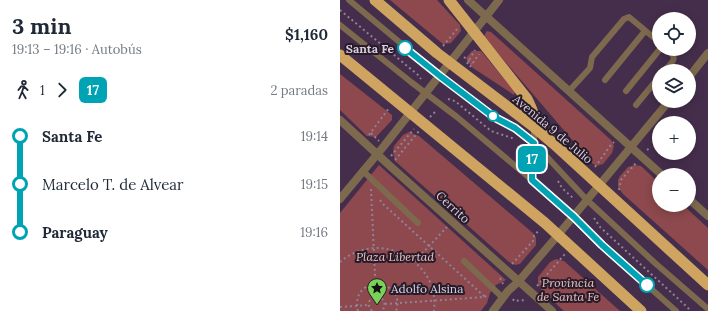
<!DOCTYPE html>
<html lang="es">
<head>
<meta charset="utf-8">
<style>
	body { margin:0; font-family:Lora,serif; background:#f6f6f7; color:#1f2937; height:100vh; display:flex; flex-direction:column; font-size:15px; white-space:nowrap }
	* { box-sizing:border-box; margin:0 }
	p { font-size:13px; color:#747a83 }
	.icon { flex:none; width:22px; height:22px; fill:none; stroke:currentColor; stroke-width:2; stroke-linecap:round; stroke-linejoin:round }
	.map { position:relative; flex:1; overflow:hidden }
	.side { display:flex; flex-direction:column; background:#fff; width:340px }
	.side>* { flex:none }
	.badge { padding:0 8px; border-radius:6px; font-size:14px; line-height:26px }
	.tools { position:absolute; left:312px; top:12px; display:grid; gap:8px }
	.tools a { display:grid; place-items:center; width:44px; height:44px; border-radius:50%; background:#fff; box-shadow:0 2px 10px #0003; font-size:20px }
	.map>.badge { position:absolute; translate:-50% -50%; box-shadow:0 0 0 2px #fff }
	.legs { display:flex; align-items:center; gap:6px; height:44px; padding:0 12px; font-size:13px }
	.legs p { margin-inline-start:auto }
	.overview { display:flex; align-items:center; justify-content:space-between; height:68px; padding:0 12px }
	h1 { font-size:22px; font-weight:700; line-height:30px }
	ul { padding:0 12px; list-style:none }
	li { display:flex; align-items:center; gap:14px; height:48px; font-size:15px }
	li i { display:grid; place-items:center; width:6px; height:100%; margin:0 5px; background:currentColor }
	li i::after { content:''; width:10px; height:10px; margin:-5px; border:3px solid; border-radius:50%; background:#fff }
	li p { margin-inline-start:auto }
	li:first-child i { background:linear-gradient(#0000 50%,currentColor 0) }
	li:last-child i { background:linear-gradient(currentColor 50%,#0000 0) }
	main { display:flex; flex:1; min-height:0 }
	.map>svg:first-child { display:block }
</style>
</head>
<body>
<main>
<section class="side">
<div class="overview"><div><h1>3 min</h1><p>19:13 – 19:16 · Autobús</p></div><b>$1,160</b></div>
<div class="legs"><svg class="icon" aria-label="walk" viewBox="0 0 24 24"><circle cx="13" cy="4" r="2"/><path d="M13 8l-2 6 4 7M11 14l-3 7M7 12l3-4h3l4 4"/></svg>1<svg class="icon" aria-label="forward" viewBox="0 0 24 24"><path d="M9 5l7 7-7 7"/></svg><b class="badge" style="background:#00a3b4;color:#fff">17</b><p>2 paradas</p></div>
<ul>
<li><i style="color:#00a3b4"></i><b>Santa Fe</b><p>19:14</p></li>
<li><i style="color:#00a3b4"></i><span>Marcelo T. de Alvear</span><p>19:15</p></li>
<li><i style="color:#00a3b4"></i><b>Paraguay</b><p>19:16</p></li>
</ul>
</section>
<div class="map">
<svg width="368" height="311" viewBox="0 0 368 311">
	<rect width="100%" height="100%" fill="#452e4c"/>
	<!-- green -->
	<path fill="#8d494d" d="M50 0H97L120 25 121 31 111 43 103 44Z
		M147 31 151 32 271 140 274 146 272 153 263 164 256 166 252 163 144 37 145 34Z
		M132 51H141L175 92 174 95 133 68 128 62 126 58Z
		M0 74 52 115V120L36 137 27 136 0 110Z
		M69 132 79 136 194 234 196 238V245L180 264 175 265 169 262 55 161 53 152 54 146 63 135Z
		M39 165 166 280 156 285 150 293 147 303 141 311H0V213Z
		M295 165 301 166 319 183V205H343L368 228V270L283 194 278 187V180L280 176 288 167Z
		M216 259 224 261 280 311H224L202 291 198 284V277L210 262Z"/>
	<g fill="none" stroke-linecap="round" stroke-linejoin="round">
		<!-- path -->
		<path stroke="#938099" stroke-width="2" stroke-dasharray="2 3" stroke-linecap="butt" d="M0 10 78 75 81 79
			M103 46 118 28
			M124 57 132 64
			M127 64 132 55 135 50
			M130 67 139 54
			M108 99 115 101 151 131 175 139
			M90 117 97 110
			M31 133 39 141
			M29 135 49 108
			M307 150 311 147
			M51 156 74 129
			M55 160 79 131
			M255 167 270 146 274 142
			M218 181 222 188 233 198
			M31 189 36 297
			M279 190 281 180 296 163
			M40 200 43 204 145 297
			M254 218 260 227 346 306 351 311
			M75 261 107 227
			M0 262C30 236 75 248 91 284 94 292 95 302 94 311
			M172 264 193 241 194 236 199 230
			M160 278 163 284
			M197 286 225 254
			M173 299 174 301 186 300
			M45 304 145 297 147 293
			M0 307 29 305
			M18 311C9 274 67 277 56 311
			M32 311C30 308 28 306 29 302 33 291 51 299 42 311"/>
		<!-- service -->
		<path stroke="#7d6a4e" stroke-width="6" d="M9 0 100 76 154 117 175 128 194 143 247 200 315 263 368 309
			M0 25 71 82 117 117 192 180 234 217 262 245 336 311
			M324 71C333 61 339 59 327 49
			M265 80 305 31
			M229 91 250 68 252 57 284 19 289 17 319 42
			M286 91 320 49
			M296 105 319 77
			M24 172 78 223
			M192 180V153L194 143V127
			M124 261 163 298"/>
		<!-- minor -->
		<path stroke="#7d6a4e" stroke-width="8" d="M349 77 368 53
			M0 199 44 146 159 0
			M153 311 168 291 178 282 218 235 329 101"/>
		<!-- tertiary -->
		<path stroke="#7d6a4e" stroke-width="8" d="M128 0 322 175
			M0 120 50 166 212 311
			M349 199 368 216"/>
		<!-- trunk -->
		<path stroke="#cea460" stroke-width="11" d="M35 0 97 53 194 127 214 144 368 285
			M109 0 187 99C192 109 195 116 194 127
			M0 55 205 223 301 311"/>
	</g>
	<g fill="none" stroke-linecap="round" stroke-linejoin="round">
		<!-- line-1 casing -->
		<g stroke="#fff" stroke-width="9">
			<path id="line-1" d="M65 48 100 76 154 117 175 128 194 143 192 153V180L234 217 262 245 307 285"/>
		</g>
		<!-- line-1 -->
		<use href="#line-1" stroke="#00a3b4" stroke-width="6"/>
	</g>
	<!-- icons -->
	<defs>
		<g id="sight-pin" transform="scale(1)"><path d="M0 17L-7.5 6A9.5 9.5 0 1 1 7.5 6Z" fill="#79d158" stroke="#251b29"/><path d="M0-6L1.8-2.2L6-1.7L2.9 1.2L3.7 5.4L0 3.3L-3.7 5.4L-2.9 1.2L-6-1.7L-1.8-2.2Z" fill="#111"/></g>
	</defs>
	<g fill-rule="evenodd">
		<use href="#sight-pin" x="37" y="288"/>
	</g>
	<!-- markers -->
	<g fill="#fff" stroke="#00a3b4" stroke-width="2">
		<circle cx="65" cy="48" r="7"/>
		<circle cx="153" cy="116" r="5"/>
		<circle cx="307" cy="285" r="7"/>
	</g>
	<g text-anchor="middle" dominant-baseline="central" stroke-width="4" stroke-linejoin="round" paint-order="stroke">
		<!-- stop labels -->
		<g font-size="12" font-weight="bold" fill="#dbcde0" stroke="#251b29" text-anchor="end">
			<text x="54" y="48">Santa Fe</text>
		</g>
		<!-- street labels -->
		<g font-size="12" fill="#dbcde0" stroke="#251b29">
			<text transform="translate(213 129) rotate(40)">Avenida 9 de Julio</text>
			<text transform="translate(113 207) rotate(42)">Cerrito</text>
		</g>
		<!-- park labels -->
		<g font-size="12" font-style="italic" fill="#f0c0c1" stroke="#251b29">
			<text x="55" y="256">Plaza Libertad</text>
			<text x="228" y="282">Provincia<tspan x="228" dy="14">de Santa Fe</tspan></text>
		</g>
		<!-- poi labels -->
		<g font-size="12" fill="#dbcde0" stroke="#251b29" text-anchor="start">
			<text x="51" y="288">Adolfo Alsina</text>
		</g>
	</g>
</svg>
<div class="tools">
<a><svg class="icon" aria-label="locate" viewBox="0 0 24 24"><circle cx="12" cy="12" r="6"/><path d="M12 2v4M12 18v4M2 12h4M18 12h4"/></svg></a>
<a><svg class="icon" aria-label="layers" viewBox="0 0 24 24"><path d="M12 4l9 5-9 5-9-5zM3 14l9 5 9-5"/></svg></a>
<a>+</a>
<a>−</a>
</div>
<b class="badge" style="left:192px;top:159px;background:#00a3b4;color:#fff">17</b>
</div>
</main>
</body>
</html>
